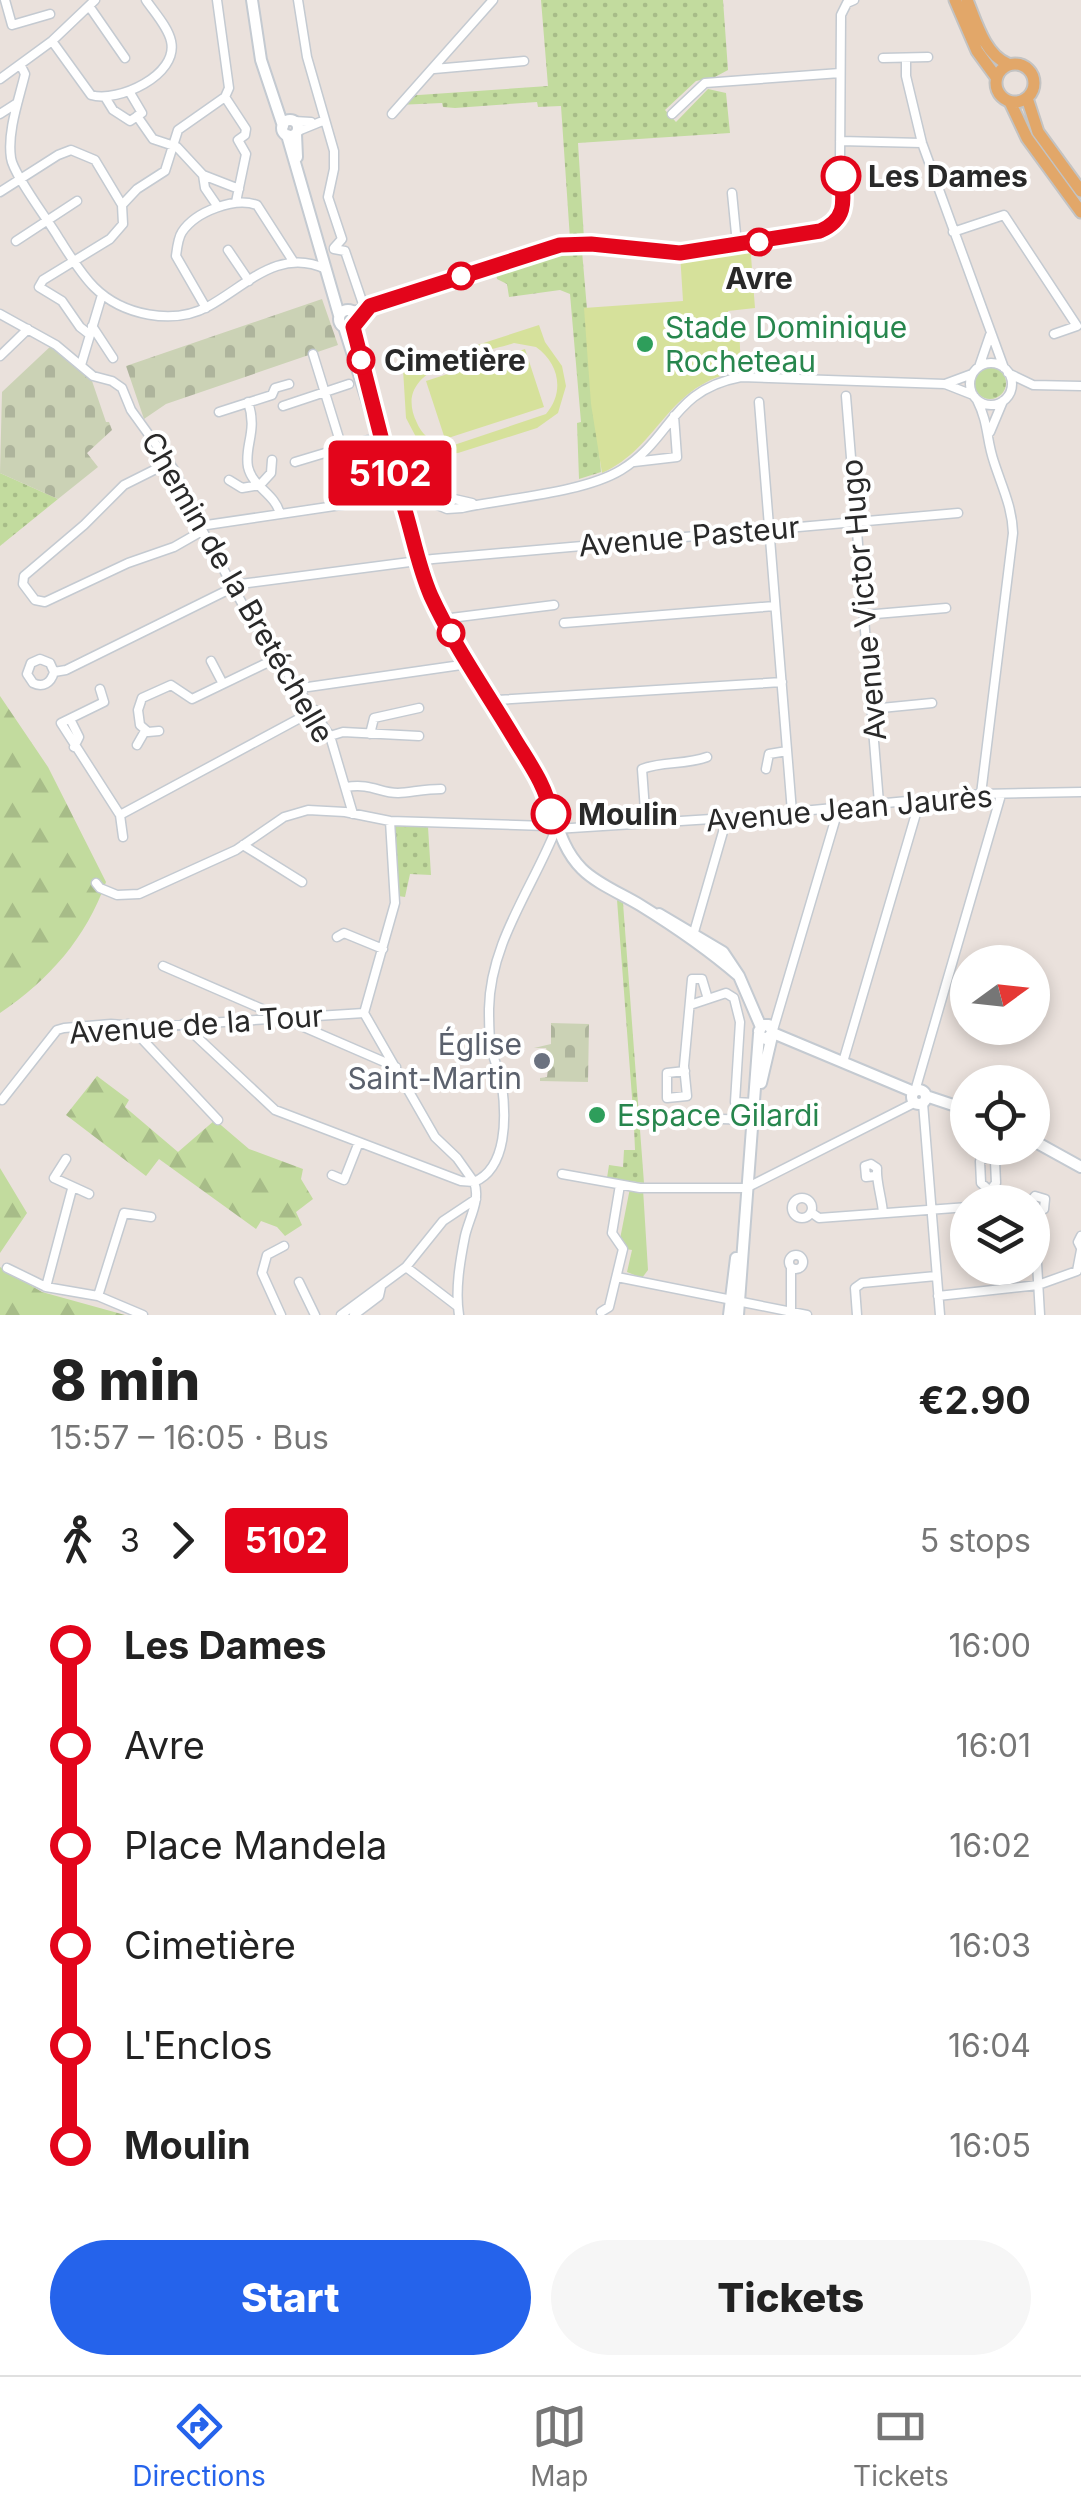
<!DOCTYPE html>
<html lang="en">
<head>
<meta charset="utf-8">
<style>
	body { margin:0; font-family:Inter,sans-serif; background:#f6f6f6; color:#222; height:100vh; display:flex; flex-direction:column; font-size:38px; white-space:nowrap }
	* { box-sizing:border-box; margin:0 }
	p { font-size:32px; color:#767676 }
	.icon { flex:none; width:55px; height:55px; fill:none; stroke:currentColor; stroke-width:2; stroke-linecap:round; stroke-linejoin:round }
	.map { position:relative; height:1315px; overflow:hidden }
	.panel { display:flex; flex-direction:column; background:#fff; flex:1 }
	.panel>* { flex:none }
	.badge { padding:0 20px; border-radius:8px; font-size:35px; line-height:65px }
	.needle { width:65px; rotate:75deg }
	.tools { position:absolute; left:950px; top:945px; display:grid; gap:20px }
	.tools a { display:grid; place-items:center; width:100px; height:100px; border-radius:50%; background:#fff; box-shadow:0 5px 15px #0003; font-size:50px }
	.map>.badge { position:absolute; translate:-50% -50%; box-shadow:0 0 0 5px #fff }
	.legs { display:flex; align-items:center; gap:15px; height:110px; padding:0 50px; font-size:32px }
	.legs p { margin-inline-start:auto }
	.summary { display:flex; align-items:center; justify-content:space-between; height:170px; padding:0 50px }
	h1 { font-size:55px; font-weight:800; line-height:75px }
	.action { display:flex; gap:20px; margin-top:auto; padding:20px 50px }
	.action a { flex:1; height:115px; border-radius:60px; background:#2563eb; color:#fff; font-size:40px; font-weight:800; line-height:115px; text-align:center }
	.action a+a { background:#f6f6f6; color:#222 }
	ul { padding:0 50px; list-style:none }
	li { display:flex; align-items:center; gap:35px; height:100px; font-size:38px }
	li i { display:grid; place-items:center; width:15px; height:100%; margin:0 12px; background:currentColor }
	li i::after { content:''; width:25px; height:25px; margin:-12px; border:8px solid; border-radius:50%; background:#fff }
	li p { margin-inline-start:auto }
	li:first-child i { background:linear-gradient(#0000 50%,currentColor 0) }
	li:last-child i { background:linear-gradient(currentColor 50%,#0000 0) }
	.menu { display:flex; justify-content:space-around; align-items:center; height:140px; border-top:2px solid #e0e0e0; background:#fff; font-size:28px; color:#767676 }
	.menu a { display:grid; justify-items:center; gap:5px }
	.menu .on { color:#2563eb }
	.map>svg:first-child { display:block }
</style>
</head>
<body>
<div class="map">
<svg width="1081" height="1315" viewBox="0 0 1081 1315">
	<defs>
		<pattern id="grass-dots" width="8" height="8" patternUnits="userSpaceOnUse" patternTransform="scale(2.5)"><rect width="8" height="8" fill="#c2db9e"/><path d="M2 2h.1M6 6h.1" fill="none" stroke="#a7bc88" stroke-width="1.8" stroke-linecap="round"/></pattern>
		<pattern id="forest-firs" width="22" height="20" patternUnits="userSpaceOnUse" patternTransform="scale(2.5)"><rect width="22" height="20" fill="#c2db9e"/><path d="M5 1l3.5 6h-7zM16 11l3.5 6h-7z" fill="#a7bc88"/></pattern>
		<pattern id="cemetery-stones" width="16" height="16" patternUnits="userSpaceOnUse" patternTransform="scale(2.5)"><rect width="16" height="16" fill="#cbd2b5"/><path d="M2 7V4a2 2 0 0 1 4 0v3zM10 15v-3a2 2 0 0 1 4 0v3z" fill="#aeb49c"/></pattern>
	</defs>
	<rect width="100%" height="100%" fill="#eae1dc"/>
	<!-- grass -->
	<path fill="url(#grass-dots)" d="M541 0H723L728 70 715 77 696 81 665 110 676 122 708 89 726 93 730 133 578 143 584 239H570L561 106 538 107 537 102 455 108 443 107 442 103 397 105 404 96 548 86Z
		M582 251 601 472 579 479 577 423 581 422 570 294 560 290 509 297 507 284 497 279 496 273 554 254Z
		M974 383a16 16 0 1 1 32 0a16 16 0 1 1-32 0Z
		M0 473 58 499 0 546Z
		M394 826 428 827 431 875 410 874 405 897 398 896Z
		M617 900 623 903 644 1183 607 1178 609 1165 623 1167 624 1150H635L634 1127 629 1116 633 1110Z"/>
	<!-- forest -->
	<path fill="url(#forest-firs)" d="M0 696 48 767 106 882C86 938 49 980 0 1013Z
		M97 1076 129 1100 125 1107 178 1152 215 1120 249 1149 303 1169 301 1179 313 1199 296 1212 302 1225 285 1236 277 1227 261 1221 256 1229 159 1159 146 1176 66 1115Z
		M0 1168 27 1213 0 1253Z
		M0 1267 42 1292 125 1315H0Z"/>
	<!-- cemetery -->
	<path fill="url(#cemetery-stones)" d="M322 299 338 345 166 404 144 419 126 366Z
		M53 344 91 378 106 422H109L112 430 87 453 98 467 58 499 0 473 2 392Z
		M551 1023 589 1024 588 1082 540 1081V1078L547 1077C548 1069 550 1058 546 1048H534L551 1044Z"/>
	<!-- park -->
	<path fill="#c2db9e" d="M413 440 427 452 455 459 454 491 411 469 401 459 398 446Z
		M630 1188 643 1189 648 1270 642 1278 627 1272 632 1250 626 1249 620 1239Z"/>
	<!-- pitch -->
	<path fill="#d6e19b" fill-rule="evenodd" d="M750 243 755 308 728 311 729 325H739L741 371C666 383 661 447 602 473L591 404 584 308 683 301 680 253Z
		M539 325 545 342 562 366 566 386 558 413 537 428 458 453 448 454 429 449 416 437 406 418 403 369ZM514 343 536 347C559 363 565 392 546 414L454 445C437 445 424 439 417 423 389 366 477 355 514 343Z
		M525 349 544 407 445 439 426 381Z"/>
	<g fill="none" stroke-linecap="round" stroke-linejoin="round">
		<!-- street casing -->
		<g stroke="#c4cad1" stroke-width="11">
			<path id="street" d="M5 0 12 25 50 14
				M217 0 229 88 225 97 246 129 245 135 238 140 246 154 236 202
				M298 0 307 57 334 151V169L328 197 342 239 334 248
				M89 6 125 58
				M52 41 91 95C118 103 179 75 171 41 168 27 154 12 146 0
				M883 58 928 57
				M906 58V76L922 143 1004 368
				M21 66 25 74C19 99 7 132 11 158 13 174 48 220 58 237 69 254 80 273 94 287 122 315 173 326 209 306 247 285 279 247 326 269
				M434 69 524 61
				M0 79 52 41 95 0
				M105 97 113 110 130 121 142 113 129 91
				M0 114 17 103
				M392 114 493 0
				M672 114 705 83 840 73
				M137 116 153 139 177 147 203 175 239 189
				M294 121 311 122
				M298 131 325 120
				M840 141 922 143
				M203 175 205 188 218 207
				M0 192 58 155 71 150 95 160 122 205 123 224 110 239 43 280 39 287 62 301 80 327 89 334
				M732 193 737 244
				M122 205 137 189 165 171 178 130 225 97
				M953 232 1004 215 1077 326 1054 334
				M16 241 77 201
				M334 249 345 251 364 307
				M228 250 249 281
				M206 308 176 256C177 248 178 238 182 232 196 211 235 197 257 205L293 261
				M353 311 560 245 591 244 680 253 821 231 833 226 843 212 844 203 840 160 841 15 847 3 854 0
				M0 314 56 345 93 376 112 381 122 388 131 410 175 471 200 526 250 618 330 736 353 814
				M92 326 113 358
				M313 354 342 448 353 503
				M0 356 28 329
				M970 384a21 21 0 1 1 42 0a21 21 0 1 1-42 0Z
				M81 365 102 295
				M979 367 990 335
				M1008 373 1033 385 1081 386
				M945 384 972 374
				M846 396 879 803
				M977 400C989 424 986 439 994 462 1002 487 1012 506 1013 533L981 794
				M248 402C258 431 244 446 248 467 253 488 275 493 280 514
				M759 402 792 812
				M283 406 349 384
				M219 412 272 395 275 388 289 384
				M990 432 1003 401
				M170 462 124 485 84 525 24 576 23 584 35 600 45 602 128 563 174 547 202 531
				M295 462 368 440
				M634 462 677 457 674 416
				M229 480 242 488 260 485 271 473 272 460
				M425 487 450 498 472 503
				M423 499 447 509 462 508C507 498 583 493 621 470 672 439 671 390 741 377L945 384 973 395
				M200 526 402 496
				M864 615 946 608
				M443 619 554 605
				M564 623 775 606
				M211 661 223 684
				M54 672 50 663 40 659 31 663 27 674 33 683C43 688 51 683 54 672L66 670 240 584 433 559 958 513
				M308 687 468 664
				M100 689 104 702 61 723 120 815 123 837
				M493 703 497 700 782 682
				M871 709 932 703
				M70 719 79 737 74 747
				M159 731 148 732 140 725 138 710 142 698 171 685 192 699 277 658
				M370 734 374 718 419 708
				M330 736 343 732 419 736
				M137 745 145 731
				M766 769 769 754 787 751
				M346 787C372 783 379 793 398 793 412 792 426 789 441 789
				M120 815 315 710
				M390 821 395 903 364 1013 435 1137 457 1158 474 1182
				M646 824 642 769C662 761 686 765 707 757
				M243 845 302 882
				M96 883 100 888 117 895 139 894 236 850 284 817 308 810 345 812 390 821 546 826 556 829 727 818 981 794 1081 792
				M337 937 344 933 383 949
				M692 939 727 818
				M163 966 396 1067
				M690 1005 726 993 734 998 740 1022 735 1102 754 1103
				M128 1024 218 1120
				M183 1024 275 1110 461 1181 474 1182
				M773 1030 839 807
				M843 1062 920 800
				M685 1071 667 1073V1098L687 1096 684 1066 692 979H702L708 999
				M915 1091 1001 795
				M2 1100 57 1030 64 1028 111 1024 145 1027 364 1013
				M923 1103 940 1315
				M657 1117 753 1120
				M66 1159 54 1178 89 1194
				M562 1174 640 1188H746L914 1103
				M332 1175 344 1180 359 1142
				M875 1176 866 1177 865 1166 871 1164 877 1168C876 1182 882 1198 883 1213
				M792 1208a10 10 0 1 1 20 0a10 10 0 1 1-20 0Z
				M981 1202 996 1183 995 1161 988 1156 980 1161 981 1183 989 1190
				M1030 1202 1035 1196 1045 1199 1044 1209 1034 1211
				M1034 1211 1040 1315
				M812 1213 819 1218 968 1207
				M1081 1236 1078 1242 1081 1248
				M789 1262a7 7 0 1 1 14 0a7 7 0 1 1-14 0Z
				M406 1267 457 1306
				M7 1268 46 1287 98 1296 143 1315
				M617 1277 807 1315
				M299 1282 315 1315
				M46 1287 72 1189
				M98 1296 124 1213 151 1217
				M938 1296 1038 1285 1077 1271 1081 1250
				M791 1311V1268
				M601 1312 609 1307 623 1249 612 1233 620 1185
				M281 1315 262 1273 267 1255 284 1246
				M341 1315 406 1267 443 1221 476 1199
				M354 1315 379 1296 381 1287
				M459 1315C455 1290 460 1261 465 1236 469 1218 481 1200 474 1182 508 1168 506 1115 502 1085 500 1072 494 1061 491 1048 489 1036 489 1022 489 1009 490 943 532 889 556 829
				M857 1315 855 1288 862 1283 936 1276"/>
		</g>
		<!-- secondary casing -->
		<g stroke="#c4cad1" stroke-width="14">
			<path id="secondary" d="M252 0 261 60 283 126
				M282 128a8 8 0 1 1 16 0a8 8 0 1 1-16 0Z
				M296 134 297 157
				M287 135 339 315
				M339 319a9 9 0 1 1 18 0a9 9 0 1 1-18 0Z
				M344 327 390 473 401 488
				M353 327 361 359
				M401 491a12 12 0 1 1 24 0a12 12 0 1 1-24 0Z
				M405 501C411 601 493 695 540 780 557 810 556 843 582 869 597 884 622 894 640 905 674 926 709 950 739 976
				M659 914 723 952 739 976 761 1027
				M773 1033 766 1039 760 1036 759 1031 763 1025H769L773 1033 914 1092
				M761 1083 772 1036
				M912 1097a7 7 0 1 1 14 0a7 7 0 1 1-14 0Z
				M926 1096 968 1110
				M1032 1140 1081 1167
				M729 1315 736 1258
				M738 1315 759 1034"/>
		</g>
		<!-- primary casing -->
		<g stroke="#c3c3c3" stroke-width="15">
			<path id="primary" d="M955 0 977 51 996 77
				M967 0C976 22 985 55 1008 64
				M996 83a19 19 0 1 1 38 0a19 19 0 1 1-38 0Z
				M1027 98 1038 132 1081 191
				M1010 102 1027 138 1081 212"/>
		</g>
		<!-- street -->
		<use href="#street" stroke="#fff" stroke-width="8"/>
		<!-- secondary -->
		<use href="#secondary" stroke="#fff" stroke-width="10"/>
		<!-- primary -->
		<use href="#primary" stroke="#e2a769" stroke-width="11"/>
	</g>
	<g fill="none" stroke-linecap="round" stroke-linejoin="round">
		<!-- line-1 casing -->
		<g stroke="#fff" stroke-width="22">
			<path id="line-1" d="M551 814C546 785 529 763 514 738 486 691 454 646 431 596 413 555 410 510 390 472L353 327 370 306 560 245 591 244 680 253 820 231C847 219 844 202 841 176"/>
		</g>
		<!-- line-1 -->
		<use href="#line-1" stroke="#e3051b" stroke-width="15"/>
	</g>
	<!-- markers -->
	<g fill="#fff" stroke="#e3051b" stroke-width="5">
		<circle cx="841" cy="176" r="18"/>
		<circle cx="759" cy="242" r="12"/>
		<circle cx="461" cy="276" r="12"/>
		<circle cx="361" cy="360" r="12"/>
		<circle cx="451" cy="633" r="12"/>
		<circle cx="551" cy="814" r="18"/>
	</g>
	<g fill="#2e9e5b" stroke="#fff" stroke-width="4">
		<circle cx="645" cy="344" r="10"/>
		<circle cx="597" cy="1115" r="10"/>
	</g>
	<circle fill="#6b7280" stroke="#fff" stroke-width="4" cx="542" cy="1061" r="10"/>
	<g text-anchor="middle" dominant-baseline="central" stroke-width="8" stroke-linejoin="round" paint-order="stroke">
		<!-- stop labels -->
		<g font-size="30" font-weight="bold" fill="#292929" stroke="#fff" text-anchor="start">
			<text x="868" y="176">Les Dames</text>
			<text x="759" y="278" text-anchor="middle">Avre</text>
			<text x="384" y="360">Cimetière</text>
			<text x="578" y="814">Moulin</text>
		</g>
		<!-- leisure labels -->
		<g font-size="30" fill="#27864d" stroke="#fff" text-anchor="start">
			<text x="665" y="327">Stade Dominique<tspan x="665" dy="34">Rocheteau</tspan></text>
			<text x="617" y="1115">Espace Gilardi</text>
		</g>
		<!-- street labels -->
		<g font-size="30" fill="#292929" stroke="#fff">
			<text transform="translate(689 536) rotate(-5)">Avenue Pasteur</text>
			<text transform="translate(238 587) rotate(60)">Chemin de la Bretéchelle</text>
			<text transform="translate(863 600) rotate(-95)">Avenue Victor Hugo</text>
			<text transform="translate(849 808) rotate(-5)">Avenue Jean Jaurès</text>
			<text transform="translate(196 1024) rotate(-4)">Avenue de la Tour</text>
		</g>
		<!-- worship labels -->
		<g font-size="30" fill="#5b616d" stroke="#fff" text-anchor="end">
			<text x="522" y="1044">Église<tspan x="522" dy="34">Saint-Martin</tspan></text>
		</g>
	</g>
</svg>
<div class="tools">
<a><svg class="needle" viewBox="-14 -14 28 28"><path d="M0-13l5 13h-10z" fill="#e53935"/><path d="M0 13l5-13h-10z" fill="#767676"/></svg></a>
<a><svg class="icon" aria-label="locate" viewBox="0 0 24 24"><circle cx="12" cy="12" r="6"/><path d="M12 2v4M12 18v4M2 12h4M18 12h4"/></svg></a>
<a><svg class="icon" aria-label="layers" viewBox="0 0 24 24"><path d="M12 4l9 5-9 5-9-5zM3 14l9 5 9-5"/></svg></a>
</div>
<b class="badge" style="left:390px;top:473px;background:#e3051b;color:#fff">5102</b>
</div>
<section class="panel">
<div class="summary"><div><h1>8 min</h1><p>15:57 – 16:05 · Bus</p></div><b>€2.90</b></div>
<div class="legs"><svg class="icon" aria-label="walk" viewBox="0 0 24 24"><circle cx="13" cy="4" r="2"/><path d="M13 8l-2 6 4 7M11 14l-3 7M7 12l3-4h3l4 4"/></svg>3<svg class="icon" aria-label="forward" viewBox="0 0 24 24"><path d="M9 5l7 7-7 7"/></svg><b class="badge" style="background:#e3051b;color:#fff">5102</b><p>5 stops</p></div>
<ul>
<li><i style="color:#e3051b"></i><b>Les Dames</b><p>16:00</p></li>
<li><i style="color:#e3051b"></i><span>Avre</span><p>16:01</p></li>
<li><i style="color:#e3051b"></i><span>Place Mandela</span><p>16:02</p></li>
<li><i style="color:#e3051b"></i><span>Cimetière</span><p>16:03</p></li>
<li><i style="color:#e3051b"></i><span>L'Enclos</span><p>16:04</p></li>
<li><i style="color:#e3051b"></i><b>Moulin</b><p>16:05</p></li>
</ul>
<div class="action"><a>Start</a><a>Tickets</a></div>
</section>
<nav class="menu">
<a class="on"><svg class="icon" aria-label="directions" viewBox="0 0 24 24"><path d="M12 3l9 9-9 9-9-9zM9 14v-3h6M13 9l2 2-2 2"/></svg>Directions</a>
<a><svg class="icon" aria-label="map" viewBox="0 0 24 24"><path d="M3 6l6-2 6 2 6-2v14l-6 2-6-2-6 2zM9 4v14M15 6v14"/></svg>Map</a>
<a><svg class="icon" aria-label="tickets" viewBox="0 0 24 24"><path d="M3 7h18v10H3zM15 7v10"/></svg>Tickets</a>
</nav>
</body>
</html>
